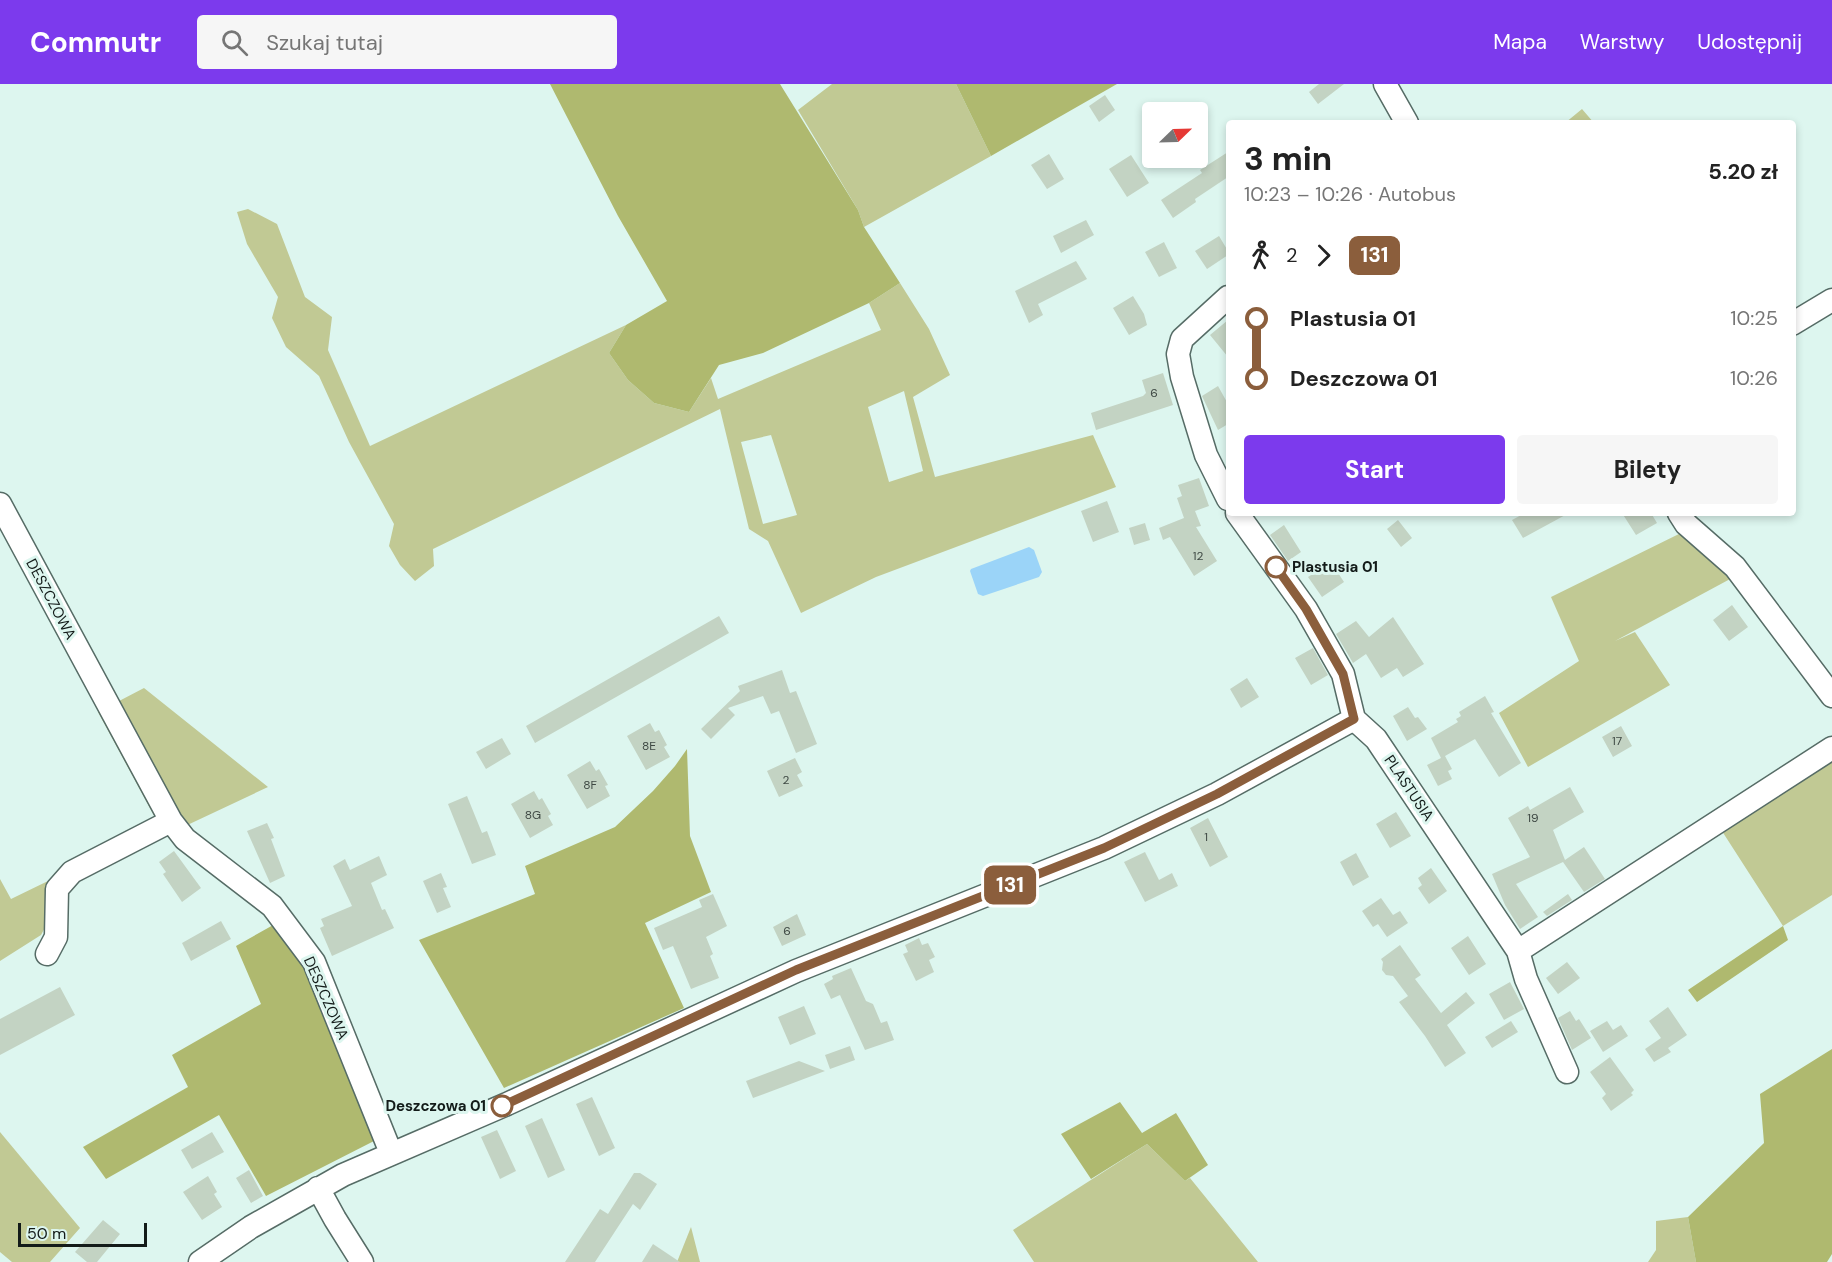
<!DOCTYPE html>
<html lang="pl">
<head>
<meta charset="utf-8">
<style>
	body { margin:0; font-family:"DM Sans",sans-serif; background:#f6f6f6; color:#222; height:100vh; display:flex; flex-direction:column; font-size:22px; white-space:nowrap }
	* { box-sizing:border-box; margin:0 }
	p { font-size:20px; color:#767676 }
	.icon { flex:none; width:33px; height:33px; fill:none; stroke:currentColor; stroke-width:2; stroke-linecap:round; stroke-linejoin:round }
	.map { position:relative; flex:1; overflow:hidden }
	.details { position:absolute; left:1226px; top:36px; width:570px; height:396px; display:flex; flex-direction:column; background:#fff; border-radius:6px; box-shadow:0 3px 9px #0003 }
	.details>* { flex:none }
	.badge { padding:0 12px; border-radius:9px; font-size:21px; line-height:39px }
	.needle { width:39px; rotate:67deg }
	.controls { position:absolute; left:1142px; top:18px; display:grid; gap:12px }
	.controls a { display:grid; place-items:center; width:66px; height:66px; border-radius:6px; background:#fff; box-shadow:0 3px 9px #0003; font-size:30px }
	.scale { position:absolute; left:18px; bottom:15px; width:129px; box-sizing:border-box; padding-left:6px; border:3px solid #131b19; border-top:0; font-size:16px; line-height:21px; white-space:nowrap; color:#131b19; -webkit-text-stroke:4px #ddf6ef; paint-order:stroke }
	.map>.badge { position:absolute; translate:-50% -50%; box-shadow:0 0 0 3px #fff }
	.legs { display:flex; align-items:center; gap:9px; height:66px; padding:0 18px; font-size:20px }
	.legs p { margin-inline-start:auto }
	.overview { display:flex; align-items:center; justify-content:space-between; height:102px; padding:0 18px }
	h1 { font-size:33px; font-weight:700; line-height:45px }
	.action { display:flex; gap:12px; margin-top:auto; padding:12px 18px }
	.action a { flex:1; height:69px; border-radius:6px; background:#7c3aed; color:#fff; font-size:24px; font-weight:700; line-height:69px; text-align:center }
	.action a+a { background:#f6f6f6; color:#222 }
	ul { padding:0 18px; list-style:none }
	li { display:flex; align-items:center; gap:21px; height:60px; font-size:22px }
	li i { display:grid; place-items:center; width:9px; height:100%; margin:0 8px; background:currentColor }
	li i::after { content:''; width:15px; height:15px; margin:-8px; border:4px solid; border-radius:50%; background:#fff }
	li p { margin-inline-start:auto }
	li:first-child i { background:linear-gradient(#0000 50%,currentColor 0) }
	li:last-child i { background:linear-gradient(currentColor 50%,#0000 0) }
	header { display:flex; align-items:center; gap:36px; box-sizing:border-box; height:84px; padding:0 30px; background:#7c3aed; color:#fff }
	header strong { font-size:28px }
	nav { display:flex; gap:33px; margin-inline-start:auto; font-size:21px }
	.search { width:420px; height:54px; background:#f6f6f6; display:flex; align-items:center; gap:15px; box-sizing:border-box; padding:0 21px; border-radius:6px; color:#767676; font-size:22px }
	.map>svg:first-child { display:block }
</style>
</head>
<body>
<header>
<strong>Commutr</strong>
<div class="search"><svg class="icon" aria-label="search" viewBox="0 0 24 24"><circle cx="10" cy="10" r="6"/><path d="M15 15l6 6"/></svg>Szukaj tutaj</div>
<nav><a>Mapa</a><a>Warstwy</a><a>Udostępnij</a></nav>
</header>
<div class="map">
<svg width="1832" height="1178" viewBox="0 0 1832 1178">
	<rect width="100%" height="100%" fill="#ddf6ef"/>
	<!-- green -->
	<path fill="#c1c994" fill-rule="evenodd" d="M832 0H956L991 72 864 143 858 126 798 26Z
		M1582 25 1594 39H1565Z
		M248 125 277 140 305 213 332 233 328 266 370 362 626 241 609 269 628 296 654 319 689 328 711 294 718 315 881 246 869 219 900 199 929 245 950 291 913 313 935 393 1093 351 1116 403 876 493 801 529 768 457 749 445 720 325 433 465 434 482 415 497 400 481 389 462 394 440 349 358 319 292 286 263 272 234 278 213 247 160 237 128ZM904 307 923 387 889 398 868 323ZM771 351 797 431 763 440 741 358Z
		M1685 447 1732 494 1615 557 1635 548 1670 601 1528 683 1499 629 1579 577 1551 513Z
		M144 604 268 703 181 744 157 737 98 628Z
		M1832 672V811L1783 842 1720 744Z
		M0 795 11 815 48 797 49 836 41 851 0 877Z
		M0 1048 80 1144 50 1178H12L0 1168Z
		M1147 1060 1185 1097 1190 1094 1258 1178H1034L1013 1146Z
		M1688 1133 1696 1178H1648L1656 1166V1137Z
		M691 1143 700 1178H677Z"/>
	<!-- forest -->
	<path fill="#afb96f" d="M550 0H780L858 126 864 143 900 199 869 219 763 269 719 281 689 328 654 319 628 296 609 269 626 241 667 217 618 132Z
		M956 0H1117L991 72Z
		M687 665 690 752 711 808 645 839 684 924 504 1004 419 856 535 810 525 782 615 743 653 707 675 682Z
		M275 840 311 884 374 1057 266 1112 219 1031 106 1095 83 1063 188 1003 172 971 261 920 236 862Z
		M1783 842 1788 856 1697 918 1688 906Z
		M1832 965V1170L1827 1178H1696L1688 1133 1764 1059 1760 1010Z
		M1120 1018 1142 1049 1176 1029 1208 1081 1185 1097 1147 1060 1091 1095 1061 1050Z"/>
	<!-- water -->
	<path fill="#9bd4f8" d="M1029 463 1034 466 1042 488 1039 493 983 512 978 510 970 487 971 485Z"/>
	<!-- building -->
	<path fill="#c3d3c3" d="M1319 0H1344L1318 20 1309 8Z
		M1105 11 1115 26 1099 38 1089 22Z
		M1228 68V93L1195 115 1196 118 1173 134 1161 116 1202 89 1200 86Z
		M1049 70 1064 95 1047 105 1031 81Z
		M1131 71 1149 99 1127 113 1109 85Z
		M1086 136 1094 151 1061 169 1053 152Z
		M1219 152 1228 167V171L1207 185 1195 167Z
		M1164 158 1177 184 1159 193 1145 168Z
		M1076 177 1087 195 1038 220 1043 231 1029 239 1015 207Z
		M1133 212 1144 230 1147 241 1129 251 1113 224Z
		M1228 236V273L1210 251Z
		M1163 289 1173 321 1096 346 1091 329 1143 312 1146 309 1142 296Z
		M1218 302 1228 320V340L1218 346 1202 312Z
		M1199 394 1209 422 1195 427 1201 442 1196 443 1217 477 1194 492 1170 453 1163 456 1159 444 1184 434 1177 414 1182 412 1178 401Z
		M1107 417 1119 448 1093 458 1081 427Z
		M1525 429H1569L1523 454 1512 436Z
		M1622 429H1651L1657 439 1636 451Z
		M1398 436 1412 454 1401 463 1387 445Z
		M1145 439 1150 456 1134 461 1129 444Z
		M1284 441 1301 468 1288 477 1270 451Z
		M1331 478 1344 498 1322 513 1308 493Z
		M1732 521 1748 543 1729 557 1713 536Z
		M719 532 729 549 535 659 526 642Z
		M1393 533 1424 580 1403 593 1397 584 1381 594 1366 570 1353 579 1336 550 1356 537 1369 553Z
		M1313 564 1328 591 1311 601 1295 574Z
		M782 586 790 609 796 607 817 660 796 669 779 627 771 630 763 612 728 624 735 631 711 655 701 645 740 607 738 602Z
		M1247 594 1259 613 1241 624 1230 605Z
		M1485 612 1494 628 1491 629 1521 679 1499 693 1475 655 1445 672 1452 685 1448 687 1452 695 1438 702 1427 681 1441 674 1431 654 1458 638 1456 635 1461 632 1459 628Z
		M1408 623 1415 634 1418 633 1427 645 1407 657 1393 632Z
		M650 639 655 648 659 646 667 661 664 663 670 673 646 686 627 652Z
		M1621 642 1632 662 1613 673 1602 653Z
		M502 654 511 670 486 685 476 668Z
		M795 674 802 688 797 691 803 702 779 713 767 687Z
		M590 677 596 687 599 685 608 701 605 702 610 712 587 725 567 691Z
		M1570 703 1584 728 1553 746 1565 776 1584 763 1605 795 1584 808 1563 778 1516 800 1538 833 1520 845 1505 821 1492 790 1530 773 1508 734 1528 722 1530 726Z
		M534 707 539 716 542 714 551 730 548 732 553 741 530 754 511 720Z
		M467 712 482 749 487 747 496 771 472 780 448 720Z
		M1396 728 1411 752 1390 764 1376 740Z
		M1208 734 1228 773 1210 783 1190 744Z
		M267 739 274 754 271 755 285 792 270 799 247 747Z
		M174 767 201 804 182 818 163 790 166 788 159 778Z
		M1145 768 1159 796 1172 789 1178 802 1145 818 1124 778Z
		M1356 769 1369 793 1353 802 1340 778Z
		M379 772 387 791 371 799 382 826 385 825 394 844 332 872 320 844 324 842 321 835 352 822 333 782 345 775 350 786Z
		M1431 784 1447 807 1429 820 1418 804 1422 801 1418 794Z
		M441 789 447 803 443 804 451 823 437 829 423 797Z
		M713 810 727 842 706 853 713 870 710 872 719 894 691 905 673 862 663 866 654 844 702 823 699 816Z
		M1568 810 1572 816 1547 832 1543 828Z
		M1381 814 1393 831 1400 827 1408 839 1387 853 1378 840 1373 843 1362 827Z
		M797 830 806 851 782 862 773 843Z
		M221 837 231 855 191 877 182 859Z
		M1468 852 1486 880 1469 891 1451 864Z
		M919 854 922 861 928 859 935 873 929 876 934 888 916 897 903 870 908 868 905 861Z
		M1400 861 1421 891 1415 895 1441 929 1466 908 1475 919 1447 941 1466 969 1445 983 1425 952 1399 918 1408 912 1393 892 1386 891 1382 886 1383 878 1381 875Z
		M1567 878 1580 894 1558 910 1546 894Z
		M851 884 866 917 873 920 881 939 887 937 894 956 865 966 840 911 831 915 824 900 833 895 832 892Z
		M1510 898 1524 925 1504 936 1489 910Z
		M60 903 75 931 0 971V935Z
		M804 922 816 950 790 961 778 933Z
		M1668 923 1687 951 1668 964 1671 968 1654 978 1645 965 1661 954 1649 937Z
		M1570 927 1576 937 1579 935 1591 954 1572 966 1558 934Z
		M1511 937 1518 948 1492 964 1485 953Z
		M1607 937 1613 946 1621 941 1628 952 1603 968 1590 947Z
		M850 962 855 976 830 985 825 971Z
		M1610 973 1634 1006 1631 1009 1633 1011 1611 1027 1602 1014 1606 1010 1590 988Z
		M799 977 825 987 753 1014 746 997Z
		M592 1013 615 1064 599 1072 576 1020Z
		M542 1034 565 1086 548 1094 525 1042Z
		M497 1046 516 1087 500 1095 481 1053Z
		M212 1048 224 1068 192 1085 181 1066Z
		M249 1086 263 1112 251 1119 236 1094Z
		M634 1089H640L657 1100 640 1126 633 1120 595 1178H565L600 1125 608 1130Z
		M208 1092 217 1108 214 1110 222 1123 202 1136 183 1108Z
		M103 1136 120 1150 97 1178H87L75 1168Z
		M653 1160 680 1178H642Z"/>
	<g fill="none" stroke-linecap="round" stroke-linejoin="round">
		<!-- minor casing -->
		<g stroke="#566c66" stroke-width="25">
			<path id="minor" d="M1385 0 1407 39
				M1228 213 1182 255 1178 270 1182 293 1206 371 1228 415
				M1792 240 1832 216
				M0 420 171 737 185 755 272 822 314 878 391 1069
				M1237 429 1306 525 1343 590 1354 635 1376 655 1518 867 1526 895 1567 988
				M1679 429 1686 440 1735 483 1832 612
				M1518 867 1832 664
				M47 870 56 853 57 805 72 788 171 737
				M318 1104 335 1135 362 1178
				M200 1178 251 1143 343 1091 507 1020 796 887 1104 764 1217 710 1354 635"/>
		</g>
		<!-- minor -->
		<use href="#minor" stroke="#fff" stroke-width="22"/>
	</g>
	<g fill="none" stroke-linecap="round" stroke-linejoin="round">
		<!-- line-1 casing -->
		<g stroke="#fff" stroke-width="14">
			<path id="line-1" d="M502 1022 796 886 1104 764 1217 710 1354 635 1343 590 1306 525 1276 483"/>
		</g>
		<!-- line-1 -->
		<use href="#line-1" stroke="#8b5e3c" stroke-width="9"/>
	</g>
	<!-- markers -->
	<g fill="#fff" stroke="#8b5e3c" stroke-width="3">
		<circle cx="1276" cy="483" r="10"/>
		<circle cx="502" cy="1022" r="10"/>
	</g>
	<g text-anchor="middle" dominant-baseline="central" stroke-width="6" stroke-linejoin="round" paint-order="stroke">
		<!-- number labels -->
		<g font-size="12" fill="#3f4944">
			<text x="1154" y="309">6</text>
			<text x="1198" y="472">12</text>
			<text x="1617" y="657">17</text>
			<text x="649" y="662">8E</text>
			<text x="786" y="696">2</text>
			<text x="590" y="701">8F</text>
			<text x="533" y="731">8G</text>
			<text x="1533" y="734">19</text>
			<text x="1206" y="753">1</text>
			<text x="787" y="847">6</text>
		</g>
		<!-- stop labels -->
		<g font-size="15" font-weight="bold" fill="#131b19" stroke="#ddf6ef" text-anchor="start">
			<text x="1292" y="483">Plastusia 01</text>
			<text x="486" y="1022" text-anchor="end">Deszczowa 01</text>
		</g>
		<!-- street labels -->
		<g font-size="15" fill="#131b19" stroke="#ddf6ef">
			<text transform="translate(51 515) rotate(62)">DESZCZOWA</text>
			<text transform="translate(1409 704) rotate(56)">PLASTUSIA</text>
			<text transform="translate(326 914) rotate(66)">DESZCZOWA</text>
		</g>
	</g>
</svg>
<div class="controls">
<a><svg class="needle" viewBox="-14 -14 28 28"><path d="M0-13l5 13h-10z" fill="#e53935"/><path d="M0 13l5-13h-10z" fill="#767676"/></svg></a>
</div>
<div class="scale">50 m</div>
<b class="badge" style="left:1010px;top:801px;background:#8b5e3c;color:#fff">131</b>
<section class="details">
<div class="overview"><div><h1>3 min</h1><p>10:23 – 10:26 · Autobus</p></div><b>5.20 zł</b></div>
<div class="legs"><svg class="icon" aria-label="walk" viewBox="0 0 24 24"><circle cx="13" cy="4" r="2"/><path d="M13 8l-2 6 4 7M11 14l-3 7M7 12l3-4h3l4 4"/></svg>2<svg class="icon" aria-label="forward" viewBox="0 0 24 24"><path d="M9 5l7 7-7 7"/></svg><b class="badge" style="background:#8b5e3c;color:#fff">131</b></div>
<ul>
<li><i style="color:#8b5e3c"></i><b>Plastusia 01</b><p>10:25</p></li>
<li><i style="color:#8b5e3c"></i><b>Deszczowa 01</b><p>10:26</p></li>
</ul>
<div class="action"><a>Start</a><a>Bilety</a></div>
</section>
</div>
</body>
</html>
